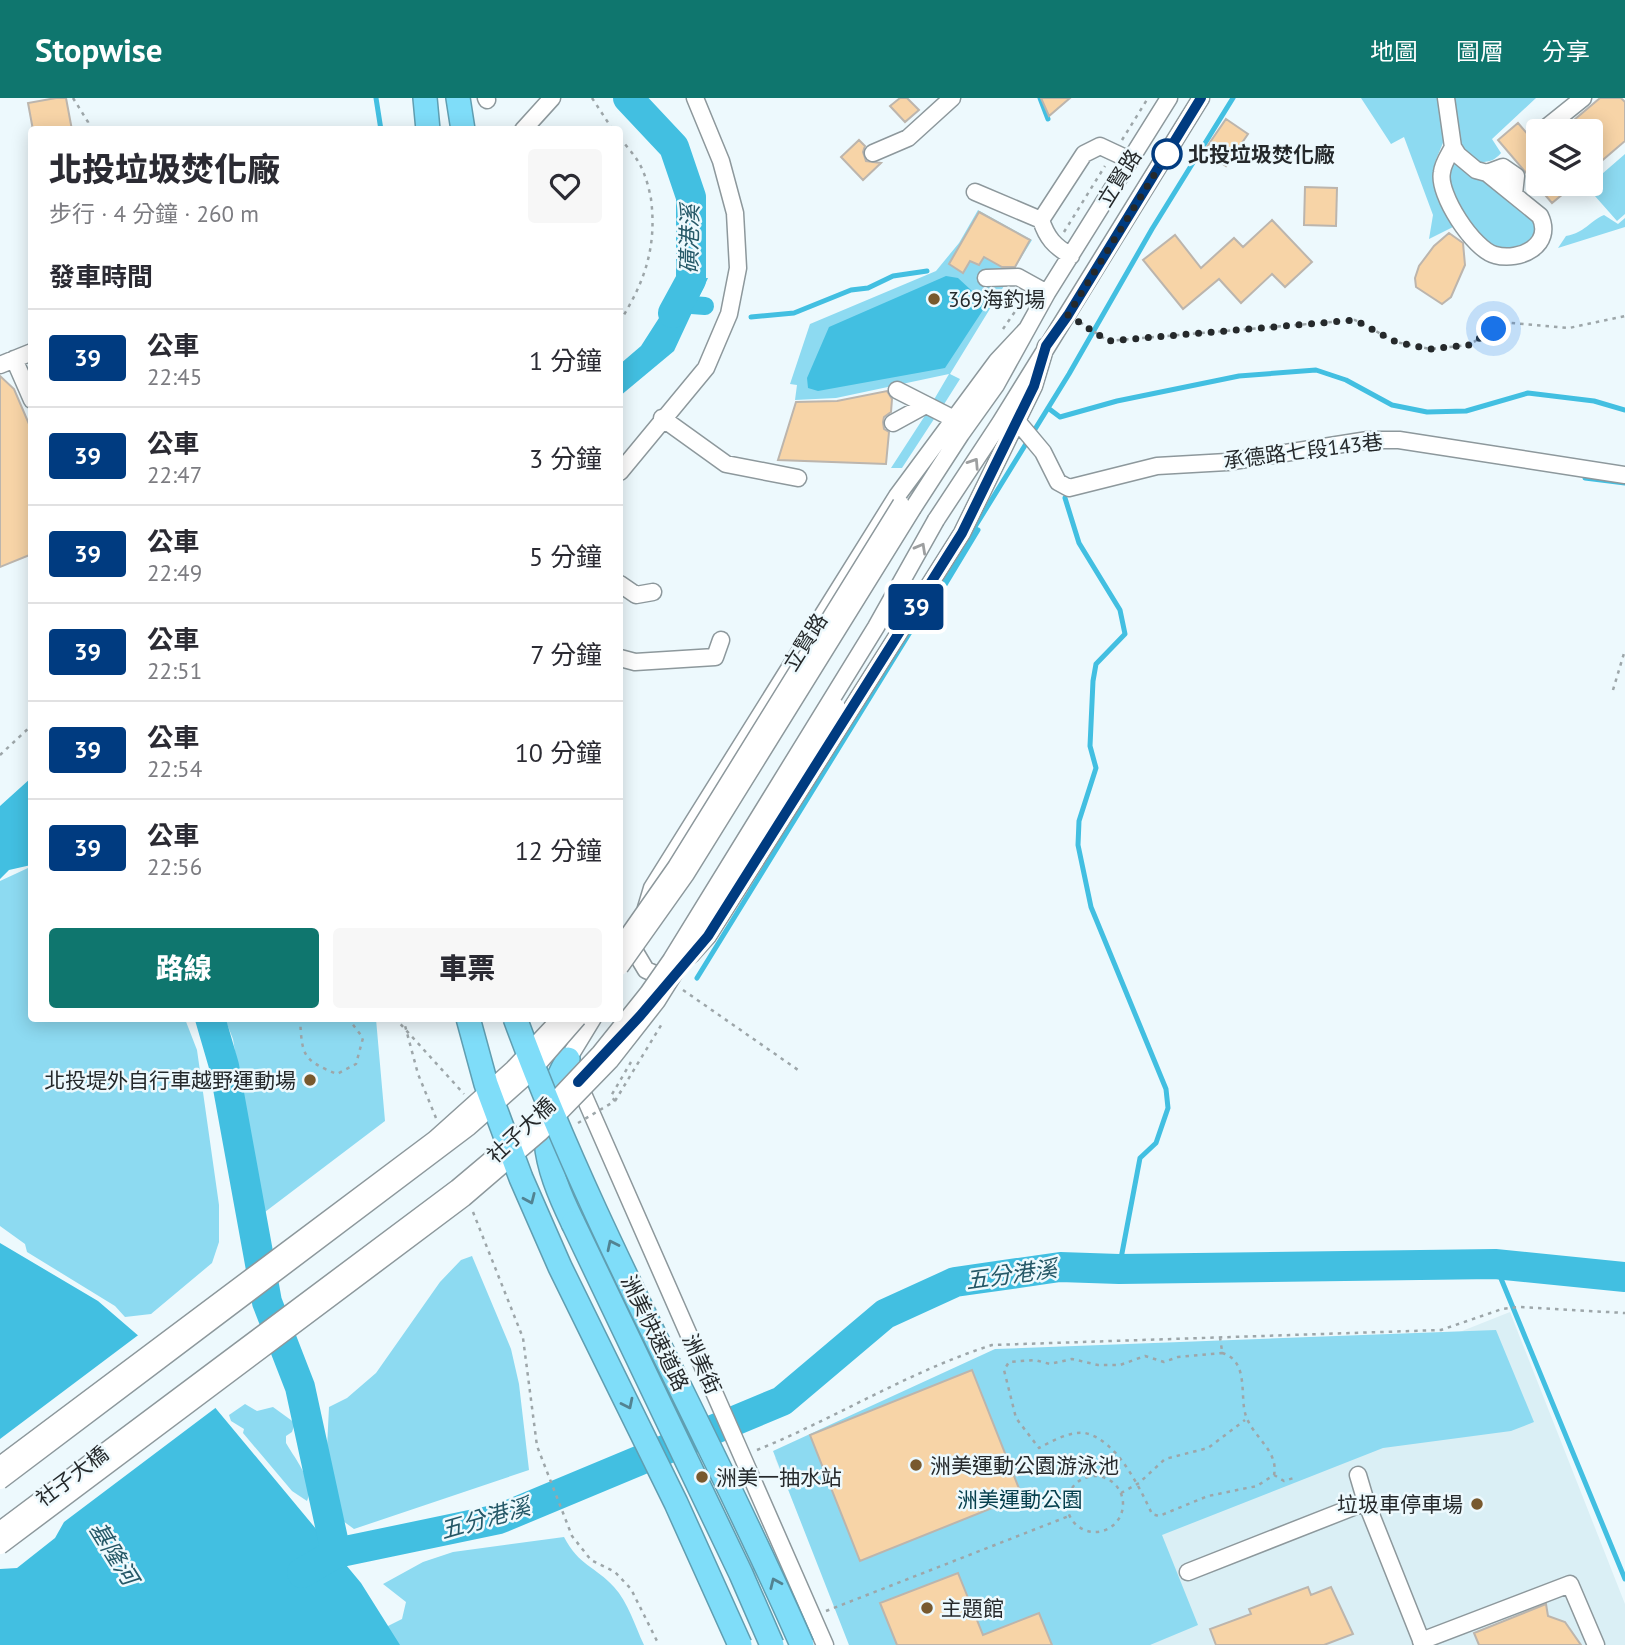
<!DOCTYPE html>
<html lang="zh-TW">
<head>
<meta charset="utf-8">
<style>
	body { margin:0; font-family:"PT Sans","Noto Sans TC",sans-serif; background:#f7f7f7; color:#2b2b33; height:100vh; display:flex; flex-direction:column; font-size:26px; white-space:nowrap }
	* { box-sizing:border-box; margin:0 }
	p { font-size:23px; color:#7c7c81 }
	.icon { flex:none; width:38px; height:38px; fill:none; stroke:currentColor; stroke-width:2; stroke-linecap:round; stroke-linejoin:round }
	.map { position:relative; flex:1; overflow:hidden }
	.side { position:absolute; left:28px; top:28px; width:595px; height:896px; display:flex; flex-direction:column; background:#fff; border-radius:7px; box-shadow:0 4px 18px #0003 }
	.side>* { flex:none }
	.badge { padding:0 14px; border-radius:5px; font-size:24px; line-height:46px }
	.controls { position:absolute; left:1526px; top:21px; display:grid; gap:14px }
	.controls a { display:grid; place-items:center; width:77px; height:77px; border-radius:7px; background:#fff; box-shadow:0 4px 18px #0003; font-size:35px }
	.you { position:absolute; width:35px; height:35px; margin:-18px; border:5px solid #fff; border-radius:50%; background:#1a73e8; box-shadow:0 0 0 10px #1a73e833 }
	.map>.badge { position:absolute; translate:-50% -50%; box-shadow:0 0 0 4px #fff }
	h2 { padding:0 21px; font-size:26px; line-height:63px }
	.round { display:grid; place-items:center; flex:none; width:74px; height:74px; border-radius:7px; background:#f7f7f7 }
	.summary { display:flex; align-items:center; justify-content:space-between; height:119px; padding:0 21px }
	h1 { font-size:33px; font-weight:800; line-height:52px }
	.cta { display:flex; gap:14px; margin-top:auto; padding:14px 21px }
	.cta a { flex:1; height:80px; border-radius:7px; background:#0f766e; color:#fff; font-size:28px; font-weight:800; line-height:80px; text-align:center }
	.cta a+a { background:#f7f7f7; color:#2b2b33 }
	ul { padding:0; list-style:none }
	li { display:flex; align-items:center; gap:21px; height:98px; padding:0 21px; border-top:2px solid #e1e1e2 }
	li div { flex:1 }
	li b { display:block; font-size:26px }
	li em { font-style:normal }
	li .badge { min-width:77px; font-weight:700; text-align:center }
	header { display:flex; align-items:center; gap:42px; box-sizing:border-box; height:98px; padding:0 35px; background:#0f766e; color:#fff }
	header strong { font-size:33px }
	nav { display:flex; gap:38px; margin-inline-start:auto; font-size:24px }
	.map>svg:first-child { display:block }
</style>
</head>
<body>
<header>
<strong>Stopwise</strong>
<nav><a>地圖</a><a>圖層</a><a>分享</a></nav>
</header>
<div class="map">
<svg width="1625" height="1547" viewBox="0 0 1625 1547">
	<rect width="100%" height="100%" fill="#edf9fd"/>
	<!-- built -->
	<path fill="#daeff5" d="M1510 1214 1625 1506V1547H852L775 1360 996 1256 1457 1235Z"/>
	<!-- green -->
	<path fill="#8ddaf1" d="M1361 0H1440L1445 40 1435 64 1434 79 1455 128 1429 141 1433 117 1404 39 1391 46Z
		M1453 0H1536L1492 41 1501 55C1495 62 1490 64 1481 64 1456 62 1456 18 1453 0Z
		M1625 56V116L1617 123 1587 89Z
		M1454 66C1466 71 1468 79 1483 80L1533 120C1544 138 1527 146 1513 154L1489 149 1458 113 1448 87 1449 68Z
		M978 112 1032 142 950 276 960 281 941 311 932 305 949 276 836 300 795 302 797 287 790 286 810 226 936 173 959 145Z
		M1604 117 1618 126 1625 120V129L1558 150 1566 138C1586 134 1588 124 1604 117Z
		M926 316 934 321 902 370H891Z
		M28 770 32 772V920L185 921 197 952 219 1107V1144L212 1165 151 1216 125 1219 115 1208 27 1154 25 1146 0 1128V783Z
		M225 921H376L385 1023 261 1117 233 941Z
		M472 1158 511 1251 519 1286 529 1372 354 1431 343 1423 327 1350 329 1309 347 1300 376 1275 440 1184 461 1162Z
		M1496 1232 1534 1324 1511 1333 1383 1350 1162 1437 1198 1527 1150 1547H849L773 1353 995 1251Z
		M245 1306 257 1313 273 1309 295 1325 292 1334 286 1338V1345C295 1361 315 1384 307 1403L292 1393 243 1335 244 1331 231 1323 229 1317Z
		M564 1439C579 1468 595 1468 614 1489 628 1504 635 1528 644 1547H391L386 1529 402 1521 406 1504 383 1486 423 1464 453 1454Z"/>
	<!-- water -->
	<path fill="#42bfe1" d="M946 178 958 180 984 204 983 212 945 270 818 293 808 290 807 280 829 229Z
		M708 180 674 253 620 298V266L641 248 684 181Z
		M31 680V767L9 772 0 781V708Z
		M0 1145 98 1203 198 1289 361 1485 400 1547H0Z"/>
	<!-- pier -->
	<path fill="#edf9fd" d="M141 1235 200 1286 218 1308 64 1424 55 1440 17 1470 0 1471V1341Z"/>
	<g fill="none" stroke-linecap="round" stroke-linejoin="round">
		<!-- stream -->
		<path stroke="#42bfe1" stroke-width="5" d="M376 0 381 32
			M1040 0 1048 21
			M751 219 794 215 851 192 868 190 893 178 927 173
			M1048 310 1060 319 1117 303 1239 278 1316 272 1346 282 1392 307 1427 314 1466 313 1528 295 1594 303 1625 312
			M1585 380 1625 385
			M1065 400 1079 445 1120 512 1125 536 1096 566 1093 583 1090 648 1096 670 1079 723 1078 747 1091 809 1166 991 1168 1010 1156 1045 1140 1060 1119 1171
			M942 508 934 505 978 432
			M697 880 1069 276 1152 131 1233 0
			M1495 1166 1625 1481"/>
		<!-- canal -->
		<path stroke="#42bfe1" stroke-width="18" d="M678 206 705 208"/>
		<!-- river -->
		<path stroke="#42bfe1" stroke-width="30" d="M628 0 674 49 691 99V182L673 215
			M210 920 224 968 267 1204 300 1289 336 1455
			M302 1475 336 1455 499 1421 782 1303 885 1216 955 1184 1060 1169 1119 1171 1495 1166 1625 1179"/>
	</g>
	<!-- building -->
	<path fill="#f7d4a7" stroke="#bcb5ad" stroke-width="2" d="M56 0H66L72 32H33L28 5Z
		M900 0H907L919 12 905 24 890 8Z
		M1041 0H1070L1049 18Z
		M1600 0H1621L1625 4V43L1591 72V33H1561Z
		M1226 21 1248 36 1226 68 1204 53Z
		M1518 25 1538 48V86H1575L1552 105 1498 42Z
		M859 42 865 48 863 54 866 63 881 65 863 82 841 59Z
		M1305 89 1337 90 1336 128 1304 127Z
		M979 114 1030 142 1015 169H1002L984 159 979 167 970 163 963 175 949 166Z
		M1272 122 1312 164 1285 189 1272 176 1241 205 1219 181 1183 211 1143 162 1175 137 1201 170 1234 140 1243 149Z
		M1449 135 1463 145 1465 167 1451 199 1442 206 1416 189 1415 180 1419 168 1434 148Z
		M0 278 14 291 32 333V456L0 469Z
		M887 293 892 301 891 314 884 319 883 324 884 331 889 334 886 366 778 362 796 304 837 303Z
		M972 1272 1022 1398 860 1463 810 1337Z
		M958 1475 983 1537 1039 1515 1052 1547H897L880 1505Z
		M1308 1489 1311 1497 1331 1489 1353 1536 1324 1547H1216L1210 1531 1251 1516 1249 1511Z
		M1546 1506 1548 1518 1565 1524 1581 1547H1479L1474 1535Z"/>
	<g fill="none" stroke-linecap="round" stroke-linejoin="round">
		<!-- minor casing -->
		<g stroke="#8d989c" stroke-width="19">
			<path id="minor" d="M486 0 487 2
				M1446 0 1453 49 1458 57 1476 72 1487 75 1540 118C1554 147 1520 164 1495 157 1474 152 1437 96 1442 74 1443 65 1449 57 1453 49
				M523 32 552 0
				M1542 33 1583 0
				M873 55 908 40 952 0
				M1487 75 1503 69 1516 78 1514 96
				M975 94 1041 122
				M1071 158C1054 148 1047 140 1041 122L1084 56 1100 48 1130 62
				M986 180 1018 179 1047 195
				M14 261 32 302
				M0 267 32 254
				M897 292 954 321
				M662 320 726 366 798 380
				M1017 323 1043 354 1058 384 1069 390 1157 368 1227 364 1368 342H1399L1625 377
				M893 325 924 308
				M620 374 706 270 729 216 738 170 735 115 721 63 695 0
				M913 410 961 336 996 287 1047 195 1169 0
				M936 422 1000 325 1201 0
				M620 486 636 497 653 494
				M620 560 635 564 715 559 721 542
				M646 810 652 790 897 398 997 263 1026 232
				M634 852 646 872 669 882
				M691 857 708 838 962 435 1034 288 1046 248
				M568 961 593 920
				M577 982 825 1547
				M1358 1377 1366 1404 1423 1547
				M1188 1474 1366 1404
				M1421 1543 1570 1486 1596 1547"/>
		</g>
		<!-- highway casing -->
		<g stroke="#609eb1" stroke-width="26">
			<path id="highway" d="M425 0 428 32
				M458 0 463 32
				M568 961C532 1023 544 1065 573 1125"/>
		</g>
		<!-- path -->
		<path stroke="#9da6a9" stroke-width="2.5" stroke-dasharray="3.5 5" stroke-linecap="butt" d="M73 0 88 24 89 32
			M592 0 613 32
			M620 40C626 48 634 56 639 65 645 75 649 90 651 101 657 148 645 184 620 223
			M1122 42 1148 0
			M1064 134 1105 68
			M1080 224 1108 243 1355 222 1396 244 1430 251 1469 247 1494 231 1511 225 1569 230 1625 218
			M1003 231 1025 199
			M1613 592 1625 552
			M0 657 32 627
			M683 892 801 974
			M300 920C302 957 302 962 337 976L356 966 363 940 348 920
			M403 920 418 976 436 1020
			M615 1003 663 924
			M615 1003 611 998 631 964
			M473 1114 523 1240 537 1348 572 1438 591 1462 615 1474 631 1491 659 1547
			M1220 1239 1222 1253
			M1222 1255C1250 1263 1239 1299 1246 1318 1253 1339 1279 1353 1274 1377L1257 1388 1208 1398 1159 1418 1152 1416C1140 1390 1117 1342 1085 1335 1070 1333 1052 1343 1039 1350L1016 1320 1004 1272 1009 1264 1035 1262 1050 1266 1072 1261 1098 1267H1120L1145 1258 1164 1264 1178 1259Z
			M757 1352C836 1320 910 1273 992 1247L1441 1232 1502 1211 1519 1209 1625 1215
			M1274 1377 1284 1383 1297 1379
			M1067 1406a28 28 0 1 1 56 0a28 28 0 1 1-56 0Z
			M1121 1395 1139 1385 1165 1361 1208 1350 1245 1322
			M826 1513 1069 1418"/>
		<!-- minor -->
		<use href="#minor" stroke="#fff" stroke-width="16"/>
		<!-- highway -->
		<use href="#highway" stroke="#7fddf9" stroke-width="23"/>
		<!-- minor-bridge casing -->
		<g stroke="#8d989c" stroke-width="19" stroke-linecap="butt">
			<path id="minor-bridge" d="M620 849 676 769 901 406
				M620 869 686 776 913 410
				M0 1367 435 1041 513 971 561 920
				M0 1383 469 1029 530 975 578 920
				M0 1432 457 1090 533 1026 600 955 648 895 671 862 876 529 936 422
				M0 1448 464 1100 541 1034 610 963 657 903 823 637 837 609"/>
		</g>
		<!-- highway-bridge casing -->
		<g stroke="#609eb1" stroke-width="26" stroke-linecap="butt">
			<path id="highway-bridge" d="M468 920 486 986 521 1080 560 1169 676 1405 740 1547
				M515 920C594 1136 710 1336 802 1547
				M573 1125 741 1476 772 1547"/>
		</g>
		<!-- path-bridge -->
		<path stroke="#9da6a9" stroke-width="2.5" stroke-dasharray="3.5 5" stroke-linecap="butt" d="M395 920 464 996
			M578 1025 615 1003"/>
		<!-- minor-bridge -->
		<use href="#minor-bridge" stroke="#fff" stroke-width="16"/>
		<!-- highway-bridge -->
		<use href="#highway-bridge" stroke="#7fddf9" stroke-width="23"/>
	</g>
	<!-- one-way arrows -->
	<defs><path id="oneway-chevron" d="M-2-3.5L2.5 0L-2 3.5" fill="none" stroke-width="1.6" stroke-linecap="round" stroke-linejoin="round" transform="scale(1.75)"/></defs>
	<g stroke="#9d9fa0">
		<use href="#oneway-chevron" transform="translate(974 365) rotate(-57)"/>
		<use href="#oneway-chevron" transform="translate(921 450) rotate(-61)"/>
	</g>
	<g stroke="#528392">
		<use href="#oneway-chevron" transform="translate(530 1101) rotate(66)"/>
		<use href="#oneway-chevron" transform="translate(612 1147) rotate(-116)"/>
		<use href="#oneway-chevron" transform="translate(628 1306) rotate(64)"/>
		<use href="#oneway-chevron" transform="translate(775 1485) rotate(-114)"/>
	</g>
	<g fill="none" stroke-linecap="round" stroke-linejoin="round">
		<!-- line casing -->
		<g stroke="#fff" stroke-width="16">
			<path id="line" d="M578 984 640 918 708 838 962 435 1034 288 1046 248 1068 217 1201 0"/>
		</g>
		<!-- line -->
		<use href="#line" stroke="#003b80" stroke-width="10"/>
		<!-- walk -->
		<path stroke="#25292b" stroke-width="7" stroke-dasharray="0 12.6" d="M1167 56 1068 217 1108 243 1355 222 1396 244 1430 251 1469 247 1494 231"/>
	</g>
	<!-- markers -->
	<circle fill="#fff" stroke="#003b80" stroke-width="3.5" cx="1167" cy="56" r="14"/>
	<g fill="#78592e" stroke="#edf9fd" stroke-width="2.5">
		<circle cx="934" cy="201" r="7"/>
		<circle cx="310" cy="982" r="7"/>
		<circle cx="916" cy="1367" r="7"/>
		<circle cx="702" cy="1379" r="7"/>
		<circle cx="1477" cy="1406" r="7"/>
		<circle cx="927" cy="1510" r="7"/>
	</g>
	<g text-anchor="middle" dominant-baseline="central" stroke-width="5" stroke-linejoin="round" paint-order="stroke">
		<!-- stop labels -->
		<g font-size="21" font-weight="bold" fill="#25292b" stroke="#edf9fd" text-anchor="start">
			<text x="1188" y="56">北投垃圾焚化廠</text>
		</g>
		<!-- street labels -->
		<g font-size="21" fill="#25292b" stroke="#edf9fd">
			<text transform="translate(1119 80) rotate(-58)">立賢路</text>
			<text transform="translate(1303 353) rotate(-7)">承德路七段143巷</text>
			<text transform="translate(805 544) rotate(-58)">立賢路</text>
			<text transform="translate(521 1032) rotate(-43)">社子大橋</text>
			<text transform="translate(655 1235) rotate(64)">洲美快速道路</text>
			<text transform="translate(702 1266) rotate(66)">洲美街</text>
			<text transform="translate(72 1378) rotate(-37)">社子大橋</text>
		</g>
		<!-- poi labels -->
		<g font-size="21" fill="#25292b" stroke="#edf9fd" text-anchor="start">
			<text x="948" y="201">369海釣場</text>
			<text x="296" y="982" text-anchor="end">北投堤外自行車越野運動場</text>
			<text x="930" y="1367">洲美運動公園游泳池</text>
			<text x="716" y="1379">洲美一抽水站</text>
			<text x="1463" y="1406" text-anchor="end">垃圾車停車場</text>
			<text x="941" y="1510">主題館</text>
		</g>
		<!-- park labels -->
		<g font-size="21" fill="#053f4d" stroke="#edf9fd">
			<text x="1020" y="1401">洲美運動公園</text>
		</g>
		<!-- water labels -->
		<g font-size="23" font-style="italic" fill="#255867" stroke="#edf9fd">
			<text transform="translate(689 141) rotate(-89)">磺港溪</text>
			<text transform="translate(1011 1176) rotate(-8)">五分港溪</text>
			<text transform="translate(485 1420) rotate(-16)">五分港溪</text>
			<text transform="translate(114 1455) rotate(58)">基隆河</text>
		</g>
	</g>
</svg>
<div class="controls">
<a><svg class="icon" aria-label="layers" viewBox="0 0 24 24"><path d="M12 4l9 5-9 5-9-5zM3 14l9 5 9-5"/></svg></a>
</div>
<div class="you" style="left:1494px;top:231px"></div>
<b class="badge" style="left:916px;top:509px;background:#003b80;color:#fff">39</b>
<section class="side">
<div class="summary"><div><h1>北投垃圾焚化廠</h1><p>步行 · 4 分鐘 · 260 m</p></div><a class="round"><svg class="icon" aria-label="heart" viewBox="0 0 24 24"><path d="M12 20l-8-8c-3-5 5-10 8-4 3-6 11-1 8 4z"/></svg></a></div>
<h2>發車時間</h2>
<ul>
<li><span class="badge" style="background:#003b80;color:#fff">39</span><div><b>公車</b><p>22:45</p></div><em>1 分鐘</em></li>
<li><span class="badge" style="background:#003b80;color:#fff">39</span><div><b>公車</b><p>22:47</p></div><em>3 分鐘</em></li>
<li><span class="badge" style="background:#003b80;color:#fff">39</span><div><b>公車</b><p>22:49</p></div><em>5 分鐘</em></li>
<li><span class="badge" style="background:#003b80;color:#fff">39</span><div><b>公車</b><p>22:51</p></div><em>7 分鐘</em></li>
<li><span class="badge" style="background:#003b80;color:#fff">39</span><div><b>公車</b><p>22:54</p></div><em>10 分鐘</em></li>
<li><span class="badge" style="background:#003b80;color:#fff">39</span><div><b>公車</b><p>22:56</p></div><em>12 分鐘</em></li>
</ul>
<div class="cta"><a>路線</a><a>車票</a></div>
</section>
</div>
</body>
</html>
